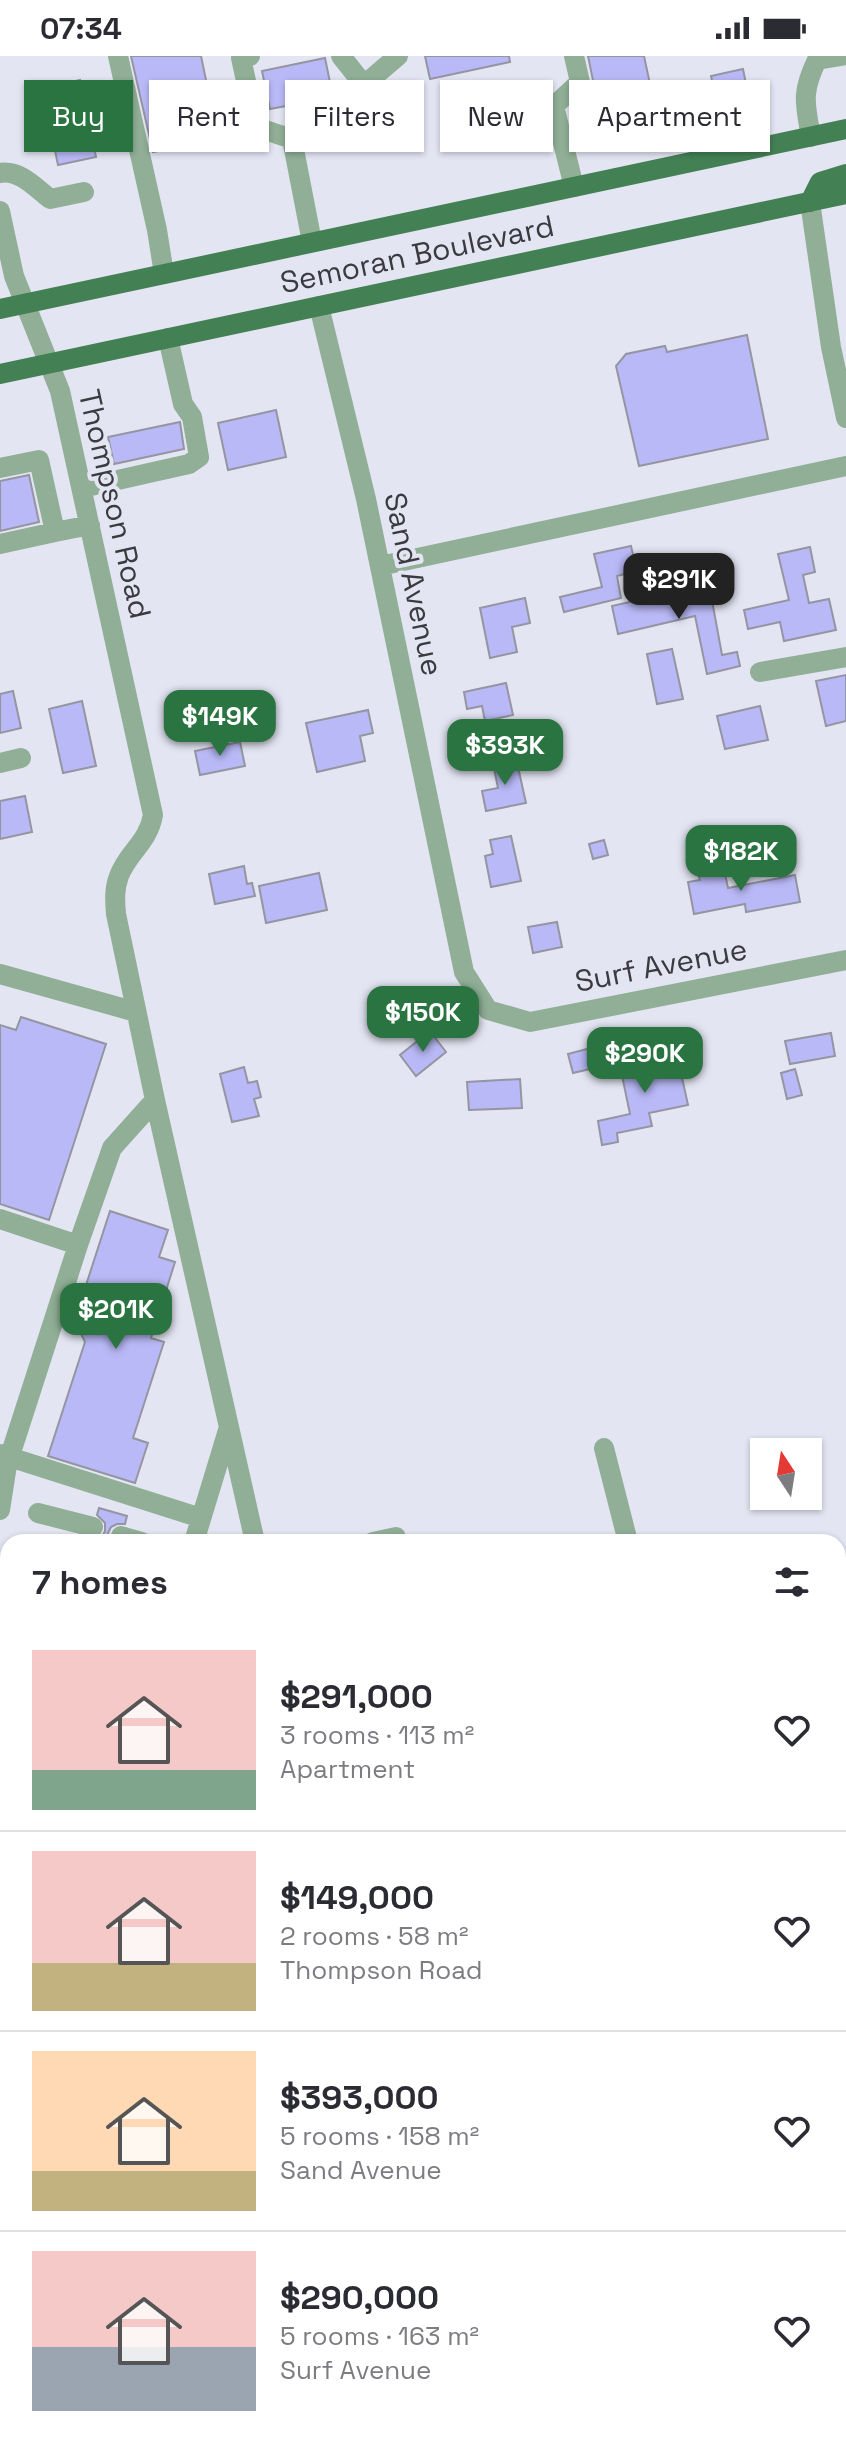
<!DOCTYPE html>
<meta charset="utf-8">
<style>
:root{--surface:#fff;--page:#f2f2f3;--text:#2b2b33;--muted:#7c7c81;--line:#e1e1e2;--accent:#2a7442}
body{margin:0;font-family:"Space Grotesk",sans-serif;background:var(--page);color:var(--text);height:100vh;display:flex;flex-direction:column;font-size:30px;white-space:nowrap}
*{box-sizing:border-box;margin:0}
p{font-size:26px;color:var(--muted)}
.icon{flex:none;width:44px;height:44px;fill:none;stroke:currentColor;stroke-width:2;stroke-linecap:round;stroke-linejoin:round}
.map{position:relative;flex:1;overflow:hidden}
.panel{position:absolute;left:0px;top:1478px;width:846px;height:912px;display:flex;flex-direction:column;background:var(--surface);border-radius:24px 24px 0 0;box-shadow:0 2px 6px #0004}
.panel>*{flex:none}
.hud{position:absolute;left:24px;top:24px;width:798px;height:72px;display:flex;gap:16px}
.needle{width:52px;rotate:348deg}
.tools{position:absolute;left:750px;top:1382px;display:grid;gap:16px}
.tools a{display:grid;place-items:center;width:72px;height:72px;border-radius:0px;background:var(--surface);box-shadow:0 2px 6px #0004;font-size:40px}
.price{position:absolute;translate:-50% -68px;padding:0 18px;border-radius:16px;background:var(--accent);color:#fff;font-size:26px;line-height:52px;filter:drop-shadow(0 2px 4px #0008)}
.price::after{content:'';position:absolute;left:50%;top:48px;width:24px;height:18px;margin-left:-12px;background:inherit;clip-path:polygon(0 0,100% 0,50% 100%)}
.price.current{background:#222;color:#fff}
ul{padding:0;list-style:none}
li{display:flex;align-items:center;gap:24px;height:200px;padding:0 32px}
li+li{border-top:2px solid var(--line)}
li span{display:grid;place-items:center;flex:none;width:224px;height:160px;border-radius:0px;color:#555}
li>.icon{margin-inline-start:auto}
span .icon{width:96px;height:96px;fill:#fffc;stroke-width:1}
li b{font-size:34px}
h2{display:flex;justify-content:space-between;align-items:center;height:96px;padding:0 32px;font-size:34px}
.pill{padding:0 28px;border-radius:0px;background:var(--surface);box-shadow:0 2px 6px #0004;font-size:28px;line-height:72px}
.pill.current{background:var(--accent);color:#fff}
.status{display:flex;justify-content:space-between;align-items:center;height:56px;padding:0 40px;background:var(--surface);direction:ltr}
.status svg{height:22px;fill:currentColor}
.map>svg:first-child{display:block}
.building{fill:#b9b9f7;stroke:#9595a2;stroke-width:2}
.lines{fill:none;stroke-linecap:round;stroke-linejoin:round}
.minor{stroke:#90af96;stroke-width:20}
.major{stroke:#438054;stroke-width:20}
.labels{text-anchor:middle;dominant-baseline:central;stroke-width:8;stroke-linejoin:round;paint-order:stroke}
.street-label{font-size:30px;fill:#3a3a3f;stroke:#e4e5f3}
</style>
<div class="status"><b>07:34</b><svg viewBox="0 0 49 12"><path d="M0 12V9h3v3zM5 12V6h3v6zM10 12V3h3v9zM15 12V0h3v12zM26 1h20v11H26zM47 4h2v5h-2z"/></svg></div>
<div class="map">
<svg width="846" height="2390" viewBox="0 0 846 2390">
<rect width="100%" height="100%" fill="#e4e5f3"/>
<path class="building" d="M 131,0 L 201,0 L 218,82 L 153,96 Z
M 425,0 L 509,0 L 510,6 L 430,23 Z
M 588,0 L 644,0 L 650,28 L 596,39 Z
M 325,2 L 333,41 L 270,53 L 262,15 Z
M 743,13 L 750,47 L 718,54 L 711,20 Z
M 80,24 L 96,101 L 58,109 L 42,33 Z
M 747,279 L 768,383 L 639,410 L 616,310 L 626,298 L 665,290 L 667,296 Z
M 276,354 L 286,401 L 228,414 L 218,367 Z
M 180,366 L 184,393 L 114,408 L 108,381 Z
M 29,419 L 39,466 L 0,475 L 0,425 Z
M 631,490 L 637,515 L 617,520 L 621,542 L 564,556 L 560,541 L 602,531 L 594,498 Z
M 810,491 L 815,516 L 803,519 L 809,547 L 829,543 L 836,574 L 784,585 L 780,566 L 748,573 L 744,554 L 789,544 L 778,498 Z
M 709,528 L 722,599 L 737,596 L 740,610 L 707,618 L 695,560 L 618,578 L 612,550 Z
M 525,542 L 530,567 L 512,571 L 517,596 L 490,602 L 480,552 Z
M 672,593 L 683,643 L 657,648 L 647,598 Z
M 846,619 L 846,665 L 826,670 L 816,625 Z
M 506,627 L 513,659 L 485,665 L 482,650 L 467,653 L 464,636 Z
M 13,635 L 21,672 L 0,677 L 0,638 Z
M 82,645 L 96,710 L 63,717 L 49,653 Z
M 760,650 L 768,684 L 725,693 L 717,660 Z
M 368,654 L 373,677 L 360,680 L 365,705 L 317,716 L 306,667 Z
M 240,686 L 245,710 L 200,719 L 195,695 Z
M 516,702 L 526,747 L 486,755 L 482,735 L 498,732 L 493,707 Z
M 25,740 L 32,776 L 0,783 L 0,745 Z
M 511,780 L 521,825 L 491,831 L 485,800 L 493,798 L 490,784 Z
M 604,784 L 608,799 L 593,803 L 589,788 Z
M 244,810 L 247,828 L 252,827 L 255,840 L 215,848 L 209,818 Z
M 724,813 L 728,832 L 795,819 L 800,846 L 746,856 L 745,848 L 694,858 L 688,826 L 700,824 L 698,818 Z
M 319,817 L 327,854 L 266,867 L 259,830 Z
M 557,866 L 562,891 L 533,897 L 528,871 Z
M 21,961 L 106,988 L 49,1164 L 0,1148 L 0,969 L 16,974 Z
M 430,975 L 446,996 L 416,1020 L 400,999 Z
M 831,977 L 835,1000 L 790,1008 L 785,985 Z
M 602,989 L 607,1009 L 573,1017 L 568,998 Z
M 646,999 L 649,1010 L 678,1003 L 688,1049 L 649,1057 L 652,1070 L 617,1077 L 618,1086 L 602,1089 L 598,1065 L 630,1058 L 619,1005 Z
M 244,1011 L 248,1027 L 257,1025 L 261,1041 L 254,1043 L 259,1060 L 232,1066 L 220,1018 Z
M 795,1013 L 802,1039 L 787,1043 L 781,1017 Z
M 520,1023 L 522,1052 L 469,1054 L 467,1026 Z
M 110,1155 L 168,1174 L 159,1201 L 175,1206 L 151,1282 L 164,1286 L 133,1382 L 148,1387 L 135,1427 L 48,1400 L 85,1286 L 77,1269 L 77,1257 Z
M 99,1452 L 127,1460 L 125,1468 L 117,1468 L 111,1471 L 108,1477 L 110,1486 L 89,1486 L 102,1481 L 105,1475 L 105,1467 L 97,1459 Z"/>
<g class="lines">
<path class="minor" d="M 118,0 L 157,174 L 164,218
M 250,0 L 241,2 L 256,71 L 292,83
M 341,0 L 364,29
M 574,0 L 580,26 L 554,50 L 574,131
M 811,81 C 805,47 801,37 817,4 L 841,0
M 0,117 C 19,113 36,132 50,143 L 84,136
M 810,146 L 831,291 L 846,362
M 0,155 L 14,220 L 60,335 L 153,759 C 148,787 128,796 119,820 C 114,833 115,845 116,858 L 155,1044 L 255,1486
M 312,186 L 292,83 L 345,68 L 364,29 L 398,0
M 319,250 L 366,443 L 464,916 L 488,954 L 530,966 L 846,904
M 0,412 L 39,404 L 55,476 L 90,469
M 82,432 L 189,408 L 199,401 L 192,361 L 183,348 L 168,282
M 0,488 L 55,476
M 380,510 L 846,410
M 760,616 L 846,601
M 0,707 L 21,702
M 0,918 L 136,956
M 0,1163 L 78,1189 L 7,1409 L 0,1454
M 78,1189 L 112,1092 L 155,1044
M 604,1392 L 628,1486
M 0,1398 L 201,1462
M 38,1457 L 93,1471
M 121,1480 L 142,1486
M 194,1486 L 229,1371
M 373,1486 L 396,1481 L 397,1486
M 0,1687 L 8,1690
M 838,1820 L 846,1823
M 838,2156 L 840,2157
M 418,2382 L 420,2390
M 71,2390 L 109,2382
M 258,2390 L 258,2382"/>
<path class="major" d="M 810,146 L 820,126 L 846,118
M 0,253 L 846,73
M 0,318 L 846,138
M 0,1594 L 8,1596
M 0,1647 L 8,1649
M 838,1902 L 846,1906
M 838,1960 L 846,1964"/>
</g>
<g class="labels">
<g class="street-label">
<text transform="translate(417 198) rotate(-12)">Semoran Boulevard</text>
<text transform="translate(115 448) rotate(77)">Thompson Road</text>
<text transform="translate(414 528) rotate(78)">Sand Avenue</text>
<text transform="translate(661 909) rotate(-11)">Surf Avenue</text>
</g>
</g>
</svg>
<div class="tools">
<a><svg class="needle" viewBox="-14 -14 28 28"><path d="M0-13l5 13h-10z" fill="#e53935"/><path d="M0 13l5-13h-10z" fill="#7c7c81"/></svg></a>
</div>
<b class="price current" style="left:679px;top:565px">$291K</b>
<b class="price" style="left:220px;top:702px">$149K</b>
<b class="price" style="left:505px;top:731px">$393K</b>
<b class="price" style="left:741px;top:837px">$182K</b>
<b class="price" style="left:423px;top:998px">$150K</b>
<b class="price" style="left:645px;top:1039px">$290K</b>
<b class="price" style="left:116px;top:1295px">$201K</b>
<div class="hud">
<a class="pill current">Buy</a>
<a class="pill">Rent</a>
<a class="pill">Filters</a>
<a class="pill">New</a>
<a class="pill">Apartment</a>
</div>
<section class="panel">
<h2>7 homes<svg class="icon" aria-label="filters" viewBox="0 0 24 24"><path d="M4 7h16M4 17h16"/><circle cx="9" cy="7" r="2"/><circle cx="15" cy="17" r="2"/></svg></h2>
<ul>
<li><span style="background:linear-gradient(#f6c9c9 75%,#7fa58c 0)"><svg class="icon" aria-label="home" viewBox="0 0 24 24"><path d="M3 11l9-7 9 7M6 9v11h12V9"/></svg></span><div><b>$291,000</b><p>3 rooms · 113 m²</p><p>Apartment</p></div><svg class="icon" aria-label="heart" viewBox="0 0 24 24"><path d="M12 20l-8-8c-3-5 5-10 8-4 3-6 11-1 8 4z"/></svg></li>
<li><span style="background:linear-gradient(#f6c9c9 70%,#c2b280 0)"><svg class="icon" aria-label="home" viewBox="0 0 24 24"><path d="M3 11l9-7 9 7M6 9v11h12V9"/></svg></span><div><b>$149,000</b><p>2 rooms · 58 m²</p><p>Thompson Road</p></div><svg class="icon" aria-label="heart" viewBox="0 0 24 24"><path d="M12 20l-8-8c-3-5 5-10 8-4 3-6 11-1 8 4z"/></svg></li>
<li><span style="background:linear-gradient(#ffd9b3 75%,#c2b280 0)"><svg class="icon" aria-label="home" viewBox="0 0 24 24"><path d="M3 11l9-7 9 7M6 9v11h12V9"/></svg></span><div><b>$393,000</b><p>5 rooms · 158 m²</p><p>Sand Avenue</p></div><svg class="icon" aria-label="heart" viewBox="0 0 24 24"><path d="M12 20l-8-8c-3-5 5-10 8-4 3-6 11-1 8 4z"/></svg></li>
<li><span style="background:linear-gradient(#f6c9c9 60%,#9aa5b1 0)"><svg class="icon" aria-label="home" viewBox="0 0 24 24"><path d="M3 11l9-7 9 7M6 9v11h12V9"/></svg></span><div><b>$290,000</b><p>5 rooms · 163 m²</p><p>Surf Avenue</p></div><svg class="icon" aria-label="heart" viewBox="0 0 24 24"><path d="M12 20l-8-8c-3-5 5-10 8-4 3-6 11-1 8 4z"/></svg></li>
</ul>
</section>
</div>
